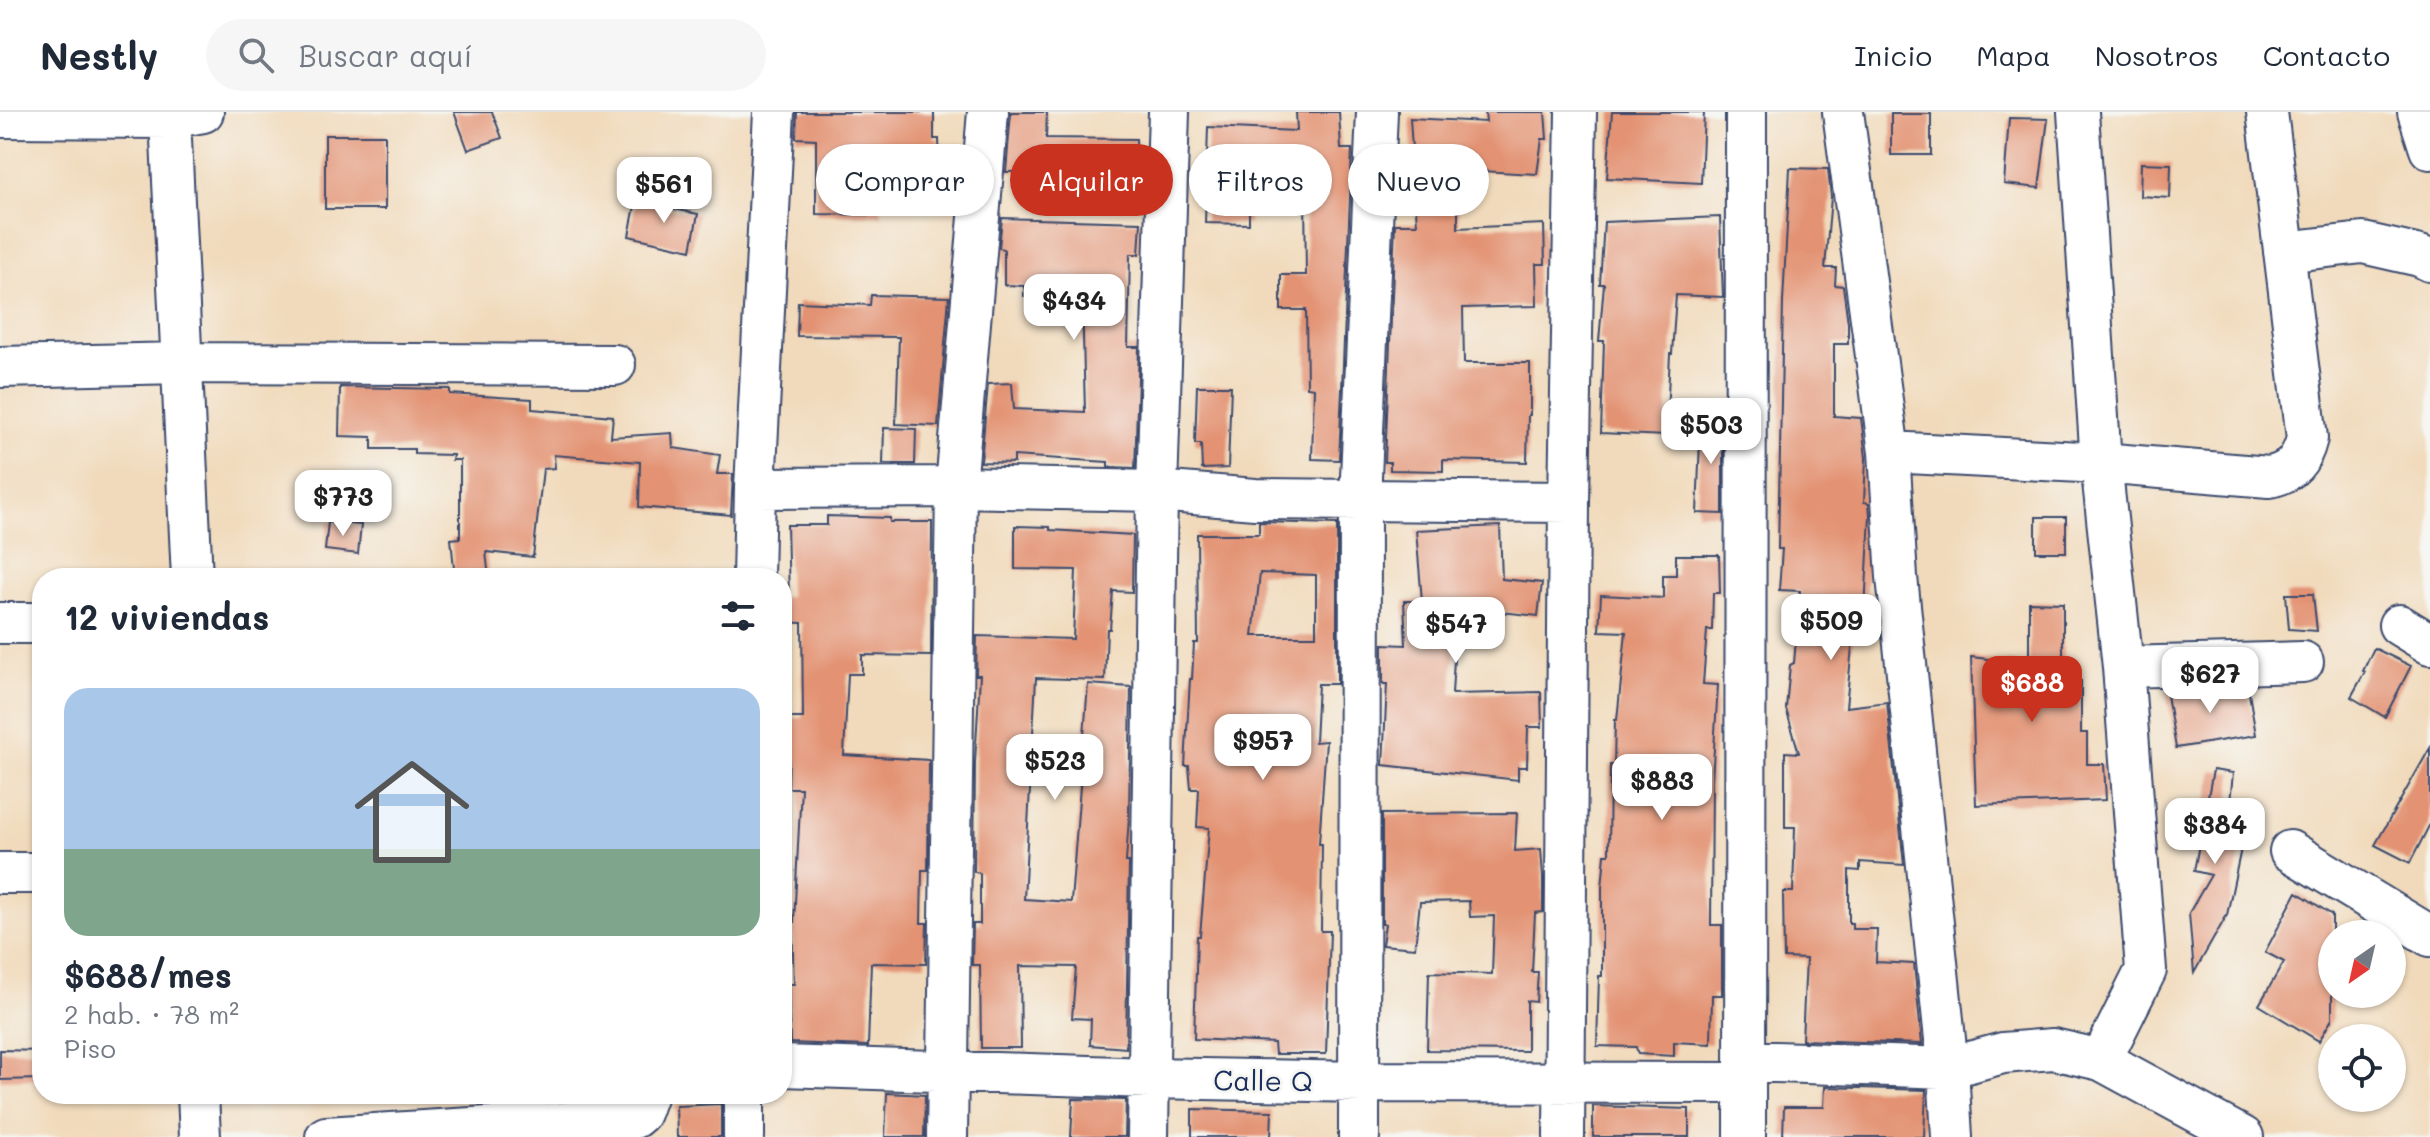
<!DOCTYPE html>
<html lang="es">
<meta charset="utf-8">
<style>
:root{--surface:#fff;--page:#f6f6f7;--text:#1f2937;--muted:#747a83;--line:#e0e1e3;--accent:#c8321e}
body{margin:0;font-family:Mali,sans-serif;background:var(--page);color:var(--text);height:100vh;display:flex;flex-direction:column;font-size:30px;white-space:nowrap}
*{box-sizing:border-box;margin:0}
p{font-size:26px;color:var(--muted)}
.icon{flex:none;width:44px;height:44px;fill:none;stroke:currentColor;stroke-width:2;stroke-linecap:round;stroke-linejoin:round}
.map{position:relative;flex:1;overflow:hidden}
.details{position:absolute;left:32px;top:456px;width:760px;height:536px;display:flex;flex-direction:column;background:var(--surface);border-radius:32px;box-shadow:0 2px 6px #0004}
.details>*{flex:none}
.top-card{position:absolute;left:816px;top:32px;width:760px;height:72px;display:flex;gap:16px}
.needle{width:52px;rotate:214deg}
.buttons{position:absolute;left:2318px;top:808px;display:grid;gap:16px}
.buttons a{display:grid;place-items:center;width:88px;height:88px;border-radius:50%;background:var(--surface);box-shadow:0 2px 6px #0004;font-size:40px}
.price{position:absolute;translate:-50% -68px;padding:0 18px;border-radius:16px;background:#fff;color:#222;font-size:26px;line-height:52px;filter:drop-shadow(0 2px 4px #0008)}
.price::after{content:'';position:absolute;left:50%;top:48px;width:24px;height:18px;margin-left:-12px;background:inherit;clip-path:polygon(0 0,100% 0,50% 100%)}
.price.on{background:var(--accent);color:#fff}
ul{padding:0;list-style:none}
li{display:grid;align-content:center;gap:16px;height:424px;padding:0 32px}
li span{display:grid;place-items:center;height:248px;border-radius:24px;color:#555}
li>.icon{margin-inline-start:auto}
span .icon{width:144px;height:144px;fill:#fffc;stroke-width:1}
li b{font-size:34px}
h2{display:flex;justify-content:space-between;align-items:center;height:96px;padding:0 32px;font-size:34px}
.pill{padding:0 28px;border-radius:36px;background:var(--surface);box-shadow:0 2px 6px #0004;font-size:28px;line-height:72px}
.pill.on{background:var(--accent);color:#fff}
header{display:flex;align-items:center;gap:48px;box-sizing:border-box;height:112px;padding:0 40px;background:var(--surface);border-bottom:2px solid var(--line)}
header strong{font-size:38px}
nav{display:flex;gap:44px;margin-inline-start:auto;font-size:28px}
.search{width:560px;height:72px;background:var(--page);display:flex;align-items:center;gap:20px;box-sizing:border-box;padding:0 28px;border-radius:44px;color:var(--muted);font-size:30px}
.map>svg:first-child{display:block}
.building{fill:#e39373;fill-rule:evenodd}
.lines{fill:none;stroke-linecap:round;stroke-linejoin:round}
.street-casing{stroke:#3b496c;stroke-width:44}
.street{stroke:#fff;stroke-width:40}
.labels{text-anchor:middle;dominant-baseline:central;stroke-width:6;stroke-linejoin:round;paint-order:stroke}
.street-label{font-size:28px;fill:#1b2f5e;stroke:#f6f6f2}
</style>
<header>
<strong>Nestly</strong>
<div class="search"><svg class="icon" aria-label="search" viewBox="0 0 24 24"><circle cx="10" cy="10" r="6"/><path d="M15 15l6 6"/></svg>Buscar aquí</div>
<nav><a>Inicio</a><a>Mapa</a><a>Nosotros</a><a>Contacto</a></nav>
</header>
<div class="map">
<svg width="2430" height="1025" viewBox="0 0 2430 1025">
<rect width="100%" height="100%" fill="#f6f6f2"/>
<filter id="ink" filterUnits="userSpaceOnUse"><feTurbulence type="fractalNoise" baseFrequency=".0125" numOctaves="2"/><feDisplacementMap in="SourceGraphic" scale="16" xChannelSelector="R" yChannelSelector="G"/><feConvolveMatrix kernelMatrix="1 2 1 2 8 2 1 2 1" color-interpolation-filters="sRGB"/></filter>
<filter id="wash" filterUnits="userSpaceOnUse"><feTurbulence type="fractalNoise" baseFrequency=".006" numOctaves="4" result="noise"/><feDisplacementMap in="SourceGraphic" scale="32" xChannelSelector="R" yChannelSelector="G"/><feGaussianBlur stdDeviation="1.8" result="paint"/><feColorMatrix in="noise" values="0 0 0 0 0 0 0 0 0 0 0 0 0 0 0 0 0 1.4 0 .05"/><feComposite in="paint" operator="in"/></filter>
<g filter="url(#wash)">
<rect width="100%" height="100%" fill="#f1dabb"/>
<g id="blocks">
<path class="building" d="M 454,0 L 492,0 L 502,26 L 468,38 Z
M 797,0 L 934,0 L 934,27 L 939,27 L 940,55 L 880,57 L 881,103 L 816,102 L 816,27 L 796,26 Z
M 1011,0 L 1047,0 L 1046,26 L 1136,27 L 1137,59 L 1006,60 Z
M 1296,0 L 1339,0 L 1341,37 L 1352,37 L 1339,348 L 1312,347 L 1314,276 L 1307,275 L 1306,198 L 1281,198 L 1281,163 L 1306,163 L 1305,84 L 1249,84 L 1249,112 L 1205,111 L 1208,15 L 1297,19 Z
M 1485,0 L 1545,0 L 1547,27 L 1542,27 L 1537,62 L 1463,58 L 1463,64 L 1458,64 L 1458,116 L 1544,112 L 1545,152 L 1536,152 L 1537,194 L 1463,196 L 1464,251 L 1530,251 L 1530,303 L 1528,303 L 1527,350 L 1443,348 L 1443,359 L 1390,358 L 1390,350 L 1385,350 L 1395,112 L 1417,112 L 1410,6 L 1486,10 Z
M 1612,0 L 1704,0 L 1701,71 L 1607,66 Z
M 1891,2 L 1931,2 L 1931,43 L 1891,43 Z
M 2009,6 L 2048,7 L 2039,76 L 2004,72 Z
M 325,23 L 385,23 L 385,97 L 325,97 Z
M 2141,51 L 2171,52 L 2170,86 L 2140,84 Z
M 1790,56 L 1828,57 L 1831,85 L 1825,156 L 1836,156 L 1835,173 L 1843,174 L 1848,211 L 1848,232 L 1834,232 L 1834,304 L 1861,306 L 1866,346 L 1864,390 L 1869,391 L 1870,403 L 1864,516 L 1854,515 L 1846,595 L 1887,590 L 1904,753 L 1860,750 L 1860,759 L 1849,758 L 1849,811 L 1852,811 L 1852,817 L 1877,817 L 1876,850 L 1914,852 L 1922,932 L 1802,928 L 1806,847 L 1784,846 L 1783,780 L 1793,780 L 1795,715 L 1785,715 L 1785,640 L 1799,641 L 1786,597 L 1790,553 L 1794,551 L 1800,479 L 1779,478 L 1782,437 L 1778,437 L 1783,190 Z
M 636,89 L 698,102 L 691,138 L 629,124 Z
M 1720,105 L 1723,185 L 1676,183 L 1672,242 L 1670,242 L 1666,324 L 1601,321 L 1604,229 L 1599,229 L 1604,172 L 1600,172 L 1604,110 Z
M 1002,106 L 1141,110 L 1139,142 L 1130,142 L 1128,235 L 1139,235 L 1135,356 L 1108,355 L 1108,350 L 1014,344 L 1014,351 L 981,350 L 988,272 L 1012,271 L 1014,297 L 1085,300 L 1082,185 L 1024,184 L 1024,174 L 1004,173 L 1004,137 L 999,136 Z
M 871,183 L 949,185 L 938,314 L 896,312 L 899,225 L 797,224 L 798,190 L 870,193 Z
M 1197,274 L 1231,274 L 1228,356 L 1202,357 L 1201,332 L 1195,332 Z
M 340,275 L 450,277 L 450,282 L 532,287 L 532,297 L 613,304 L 611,325 L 672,321 L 673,336 L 720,343 L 717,362 L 733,362 L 731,403 L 639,395 L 640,350 L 554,343 L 555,356 L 543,357 L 533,445 L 486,440 L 489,466 L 455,466 L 451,427 L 460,426 L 460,348 L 452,348 L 453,343 L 414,342 L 414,337 L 372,337 L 372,325 L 339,324 Z
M 1701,304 L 1723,305 L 1723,402 L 1697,401 Z
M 884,316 L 916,317 L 915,352 L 883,352 Z
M 827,404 L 890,406 L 890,410 L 932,410 L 931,544 L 862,543 L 862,562 L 848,562 L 844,643 L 929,648 L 928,758 L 922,758 L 921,811 L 927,811 L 926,852 L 871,851 L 868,934 L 790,931 L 788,872 L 794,872 L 792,810 L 794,810 L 801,676 L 788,676 L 789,632 L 786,632 L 787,606 L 803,606 L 802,511 L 782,510 L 782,485 L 789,485 L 787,413 L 827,413 Z
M 2036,405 L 2066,405 L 2066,440 L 2036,440 Z
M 328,410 L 361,413 L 358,442 L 325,438 Z
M 1259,410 L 1337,412 L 1337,572 L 1318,572 L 1315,630 L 1326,629 L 1319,732 L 1322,732 L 1321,819 L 1330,819 L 1326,942 L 1275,942 L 1274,931 L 1194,927 L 1197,824 L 1200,824 L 1209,716 L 1197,715 L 1199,677 L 1191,677 L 1189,654 L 1185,654 L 1190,567 L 1192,567 L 1194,531 L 1198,531 L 1197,422 L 1259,422 ZM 1260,461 L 1316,463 L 1316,524 L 1253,524 Z
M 1015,414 L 1050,415 L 1050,418 L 1133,423 L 1132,480 L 1113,479 L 1110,517 L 1107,517 L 1105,568 L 1036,566 L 1024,787 L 1071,790 L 1088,572 L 1131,575 L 1129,704 L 1126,750 L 1129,750 L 1126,936 L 1090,933 L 1091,907 L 1072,906 L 1076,855 L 1020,854 L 1021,936 L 981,936 L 980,853 L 972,853 L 973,812 L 980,812 L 980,761 L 974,760 L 975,650 L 980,563 L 976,563 L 977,524 L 1073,527 L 1076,458 L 1015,457 Z
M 1500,414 L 1502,467 L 1542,471 L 1538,504 L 1457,495 L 1452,582 L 1541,580 L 1542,615 L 1528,615 L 1527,655 L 1518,655 L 1518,668 L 1383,653 L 1387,572 L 1383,572 L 1383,532 L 1406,533 L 1404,489 L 1422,489 L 1416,418 Z
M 1676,443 L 1719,443 L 1720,481 L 1713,481 L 1712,518 L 1707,518 L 1703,572 L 1718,573 L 1712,669 L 1711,813 L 1722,813 L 1722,883 L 1712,883 L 1711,932 L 1674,930 L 1674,944 L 1638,942 L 1636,935 L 1597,934 L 1599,864 L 1602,864 L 1602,776 L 1605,742 L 1609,742 L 1610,653 L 1614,653 L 1615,608 L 1617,608 L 1626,520 L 1599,519 L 1601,483 L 1663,486 L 1663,463 L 1676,463 Z
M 2286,482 L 2313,482 L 2317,519 L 2289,517 Z
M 2029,490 L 2063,491 L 2063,568 L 2081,569 L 2081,621 L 2087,621 L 2087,652 L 2104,652 L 2106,688 L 1976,693 L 1971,545 L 2029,552 Z
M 2374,536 L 2411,554 L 2385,605 L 2351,585 L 2365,560 L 2363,559 Z
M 2248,575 L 2256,623 L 2176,636 L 2166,577 Z
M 2430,636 L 2430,712 L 2410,751 L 2375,733 Z
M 2213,658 L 2233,661 L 2226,729 L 2230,730 L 2240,711 L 2246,713 L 2227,803 L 2194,861 L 2189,801 L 2211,763 L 2194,759 Z
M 1517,701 L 1515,739 L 1541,737 L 1543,764 L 1543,800 L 1535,801 L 1532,860 L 1538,860 L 1536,890 L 1527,889 L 1527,939 L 1427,938 L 1429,860 L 1492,862 L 1494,804 L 1470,805 L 1469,789 L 1420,790 L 1415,836 L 1382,833 L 1385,812 L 1382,812 L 1382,702 Z
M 2297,780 L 2332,803 L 2332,907 L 2319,929 L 2259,893 L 2284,850 L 2265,840 Z
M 0,938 L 42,939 L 42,967 L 0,968 Z
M 1825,975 L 1926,978 L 1924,1025 L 1783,1025 L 1784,995 L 1824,995 Z
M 887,981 L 925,983 L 924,1025 L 885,1025 Z
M 1073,987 L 1126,988 L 1125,1025 L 1071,1025 Z
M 721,992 L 721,1025 L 677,1025 L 676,994 Z
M 1593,994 L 1689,997 L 1689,1025 L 1593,1025 Z
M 1192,997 L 1272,999 L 1271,1025 L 1192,1025 Z"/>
</g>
</g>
<g filter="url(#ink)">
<use href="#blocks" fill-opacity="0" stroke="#3b496c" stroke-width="2"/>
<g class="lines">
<g class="street-casing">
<path id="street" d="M 1843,0 L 1889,340 L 1897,465 L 1948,956 L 1952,1025
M 2078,0 L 2101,351 L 2123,555 L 2146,858 L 2101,948
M 2418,0 L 2430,37
M 0,5 L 170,6 L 203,0
M 170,6 L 192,466
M 2284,140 L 2363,131 L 2420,144 L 2430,149
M 0,255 L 183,251 L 615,253
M 1889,340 L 2101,351 L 2269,365 C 2292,361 2302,347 2307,326 L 2267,0
M 755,376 L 956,375 L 1157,379 L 1255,387 L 1569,390
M 753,466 L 755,376 L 774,0
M 0,511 L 42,511
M 2399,513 L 2430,532
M 2123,555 L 2303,550
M 2290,739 L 2430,824
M 0,761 L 42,761
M 1745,949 L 1948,956 L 2003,941 L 2053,937 L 2101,948 L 2243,1025
M 782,954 L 1149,966 L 1361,970 L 1745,971
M 198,982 L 200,1025
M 744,982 L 744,1025
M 326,1025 L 634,1006 L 640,1001 L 647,982
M 947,1025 L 956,375 L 988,0
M 1148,1025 L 1157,379 L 1169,0
M 1359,1025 L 1360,388 L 1377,0
M 1564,1025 L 1569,390 L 1576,0
M 1745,1025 L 1746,0"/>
</g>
<use href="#street" class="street"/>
</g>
</g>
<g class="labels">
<g class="street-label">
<text transform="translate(1263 968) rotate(1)">Calle Q</text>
</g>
</g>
</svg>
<div class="buttons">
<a><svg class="needle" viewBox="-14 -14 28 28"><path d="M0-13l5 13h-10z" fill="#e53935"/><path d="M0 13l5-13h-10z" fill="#747a83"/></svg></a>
<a><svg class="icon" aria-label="locate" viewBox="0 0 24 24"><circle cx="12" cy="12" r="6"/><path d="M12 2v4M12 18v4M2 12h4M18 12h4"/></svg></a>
</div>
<b class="price" style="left:664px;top:113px">$561</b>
<b class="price" style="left:1074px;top:230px">$434</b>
<b class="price" style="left:1711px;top:354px">$503</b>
<b class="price" style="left:343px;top:426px">$773</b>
<b class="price" style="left:1831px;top:550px">$509</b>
<b class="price" style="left:1456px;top:553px">$547</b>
<b class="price" style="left:2210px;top:603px">$627</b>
<b class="price on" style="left:2032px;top:612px">$688</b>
<b class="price" style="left:1263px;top:670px">$957</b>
<b class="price" style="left:1055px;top:690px">$523</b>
<b class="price" style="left:1662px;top:710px">$883</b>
<b class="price" style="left:2215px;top:754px">$384</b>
<div class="top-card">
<a class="pill">Comprar</a>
<a class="pill on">Alquilar</a>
<a class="pill">Filtros</a>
<a class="pill">Nuevo</a>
</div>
<section class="details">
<h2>12 viviendas<svg class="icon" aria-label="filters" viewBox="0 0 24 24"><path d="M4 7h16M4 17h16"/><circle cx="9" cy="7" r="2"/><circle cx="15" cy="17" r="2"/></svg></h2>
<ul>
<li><span style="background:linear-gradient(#a9c7e8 65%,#7fa58c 0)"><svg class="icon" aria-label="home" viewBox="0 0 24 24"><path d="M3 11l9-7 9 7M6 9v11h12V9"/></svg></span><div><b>$688/mes</b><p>2 hab. · 78 m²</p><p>Piso</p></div></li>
</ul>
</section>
</div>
